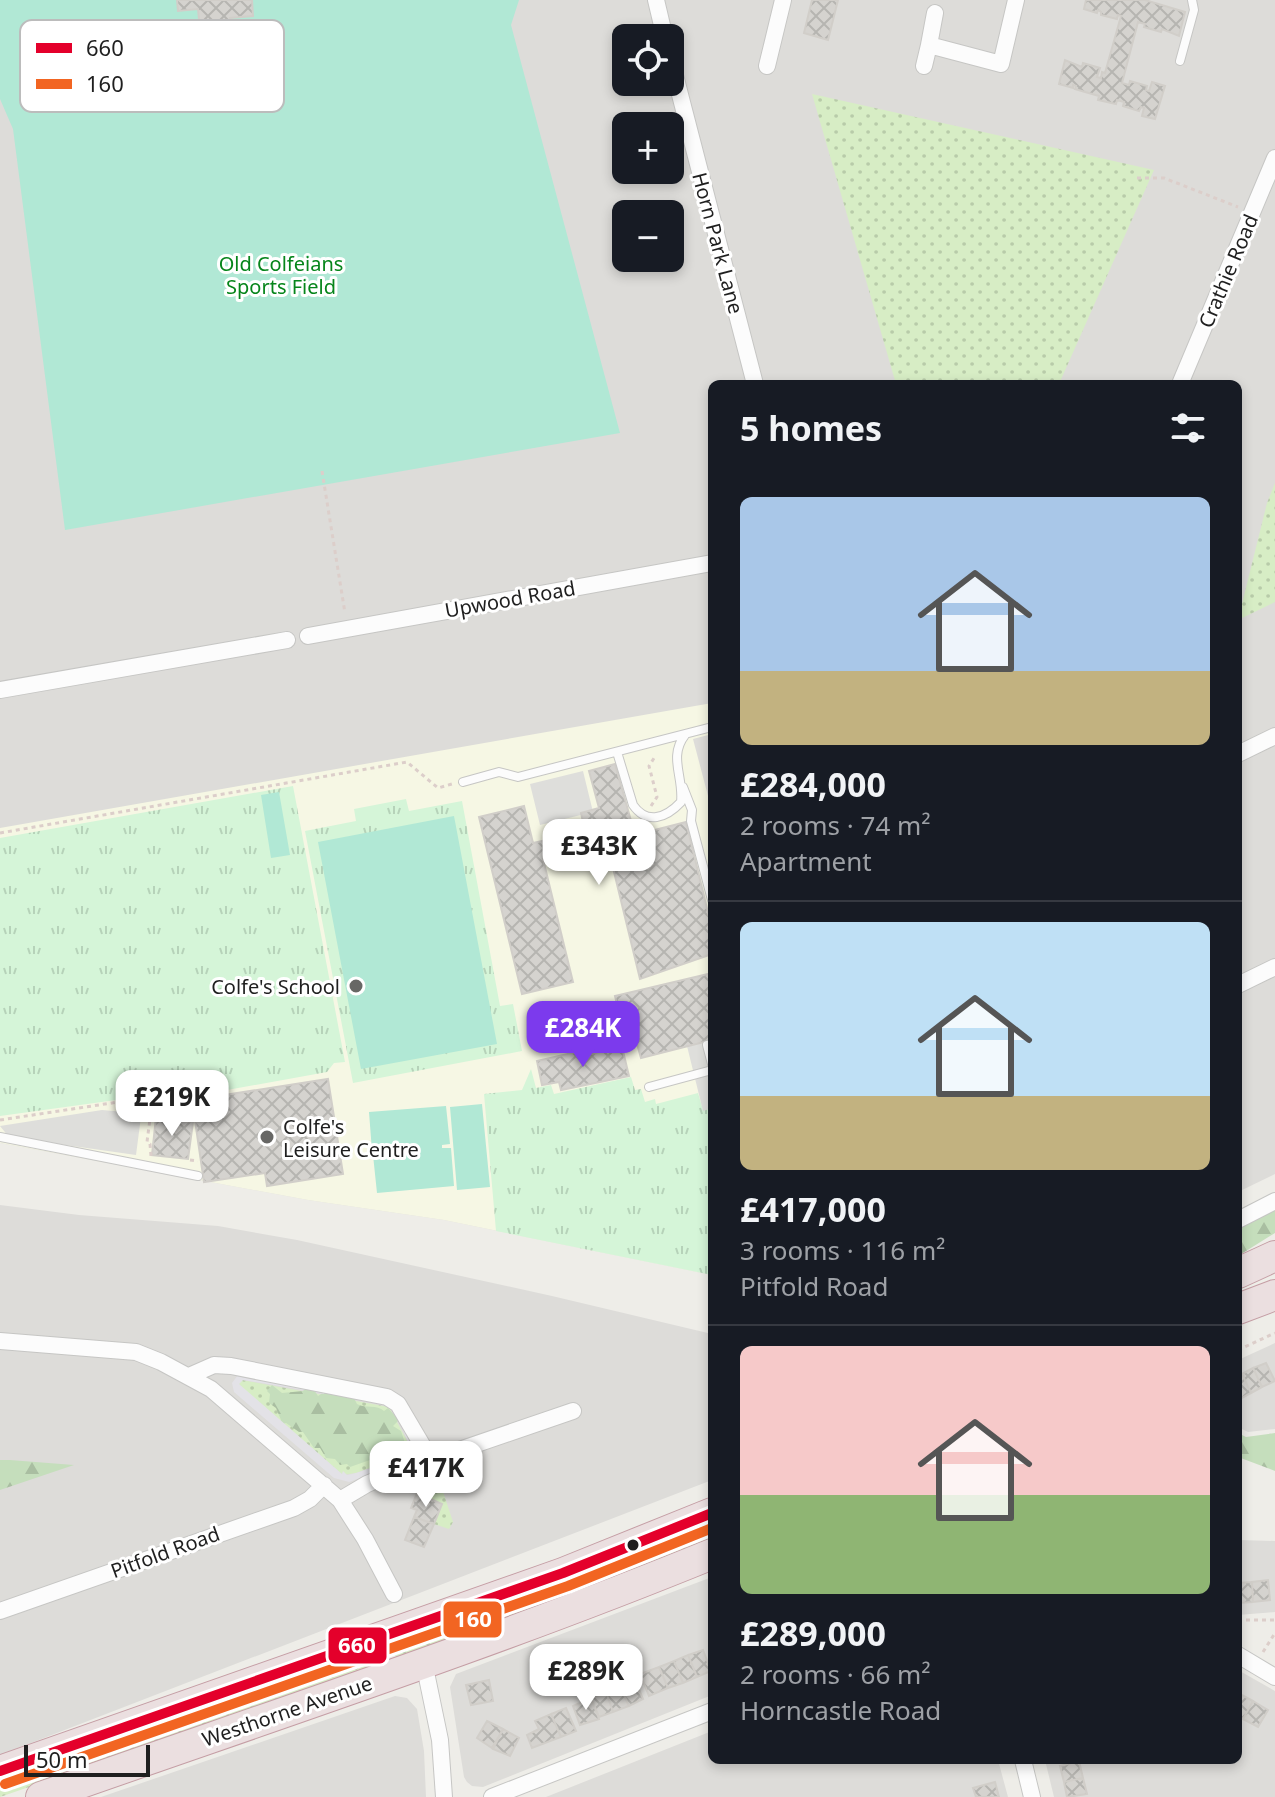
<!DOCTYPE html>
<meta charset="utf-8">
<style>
:root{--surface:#171b24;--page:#242831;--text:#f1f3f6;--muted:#9ea1a6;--line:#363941;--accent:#7c3aed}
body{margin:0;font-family:"Noto Sans",sans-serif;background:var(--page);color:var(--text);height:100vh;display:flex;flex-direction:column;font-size:30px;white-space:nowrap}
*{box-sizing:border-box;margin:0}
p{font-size:26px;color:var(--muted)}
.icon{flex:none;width:44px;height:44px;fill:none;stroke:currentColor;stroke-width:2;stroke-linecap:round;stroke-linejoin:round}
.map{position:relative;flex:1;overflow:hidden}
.sheet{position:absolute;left:708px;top:380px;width:534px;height:1384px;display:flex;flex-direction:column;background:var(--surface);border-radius:12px;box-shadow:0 4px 12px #0003}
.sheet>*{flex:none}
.buttons{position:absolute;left:612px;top:24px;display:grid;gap:16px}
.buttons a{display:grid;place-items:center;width:72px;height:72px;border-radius:12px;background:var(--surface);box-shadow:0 4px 12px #0003;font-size:40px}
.scale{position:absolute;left:24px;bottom:20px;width:126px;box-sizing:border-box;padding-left:8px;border:4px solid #1f1f1f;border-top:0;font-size:22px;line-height:28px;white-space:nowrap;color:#1f1f1f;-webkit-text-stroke:6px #fff;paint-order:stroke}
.price{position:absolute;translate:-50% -68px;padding:0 18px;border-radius:16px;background:#fff;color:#222;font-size:26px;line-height:52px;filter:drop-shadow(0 2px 4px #0008)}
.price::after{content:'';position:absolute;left:50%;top:48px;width:24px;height:18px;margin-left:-12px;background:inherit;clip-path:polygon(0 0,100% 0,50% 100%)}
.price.active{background:var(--accent);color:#fff}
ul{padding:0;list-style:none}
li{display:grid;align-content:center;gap:16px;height:424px;padding:0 32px}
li+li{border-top:2px solid var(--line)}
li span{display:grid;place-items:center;height:248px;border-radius:12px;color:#555}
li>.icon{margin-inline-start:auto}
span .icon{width:144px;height:144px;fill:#fffc;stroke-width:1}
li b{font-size:34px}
h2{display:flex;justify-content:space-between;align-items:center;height:96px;padding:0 32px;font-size:34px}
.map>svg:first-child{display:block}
.residential{fill:#dddcd9;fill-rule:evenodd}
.education{fill:#f6f7e4}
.grass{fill:url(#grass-dots)}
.forest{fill:url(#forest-firs)}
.park{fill:url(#park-tufts)}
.pitch{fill:#b1e8d5}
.parking{fill:#dededb}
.plaza{fill:#e3e2e7}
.building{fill:url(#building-cross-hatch);stroke:#d1cec9;stroke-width:2}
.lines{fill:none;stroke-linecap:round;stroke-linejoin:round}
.lane-casing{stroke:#c6c6c4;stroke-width:10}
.street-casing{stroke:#c6c6c4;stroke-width:18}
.highway-casing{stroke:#c59ea5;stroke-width:32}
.path{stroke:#dcceca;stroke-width:3;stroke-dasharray:4 4;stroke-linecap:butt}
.lane{stroke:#fcfcfc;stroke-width:8}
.street{stroke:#fcfcfc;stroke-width:16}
.highway{stroke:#ebdfe0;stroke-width:30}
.bus-1-casing{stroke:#fff;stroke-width:16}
.bus-2-casing{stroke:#fff;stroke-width:16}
.bus-1{stroke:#e4002b;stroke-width:10}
.bus-2{stroke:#f26522;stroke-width:10}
.poi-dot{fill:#676765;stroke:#fff;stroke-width:3}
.bus-dot{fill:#1f1f1f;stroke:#fff;stroke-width:3}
.labels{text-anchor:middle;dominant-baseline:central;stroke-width:6;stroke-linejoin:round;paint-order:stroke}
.street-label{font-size:20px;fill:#1f1f1f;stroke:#fff}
.park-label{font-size:20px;fill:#06851b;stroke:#fff}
.poi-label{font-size:20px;fill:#1f1f1f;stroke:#fff;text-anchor:end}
.key{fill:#fff;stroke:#bcbcbc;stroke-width:2}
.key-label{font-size:22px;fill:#1f1f1f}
.line-badge{stroke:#fff;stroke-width:3}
.badge-label{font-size:22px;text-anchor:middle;font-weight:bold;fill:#fff}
</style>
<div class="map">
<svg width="1275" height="1797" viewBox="0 0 1275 1797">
<defs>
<pattern id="grass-dots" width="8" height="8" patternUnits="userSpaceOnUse" patternTransform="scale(2)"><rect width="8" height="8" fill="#d7edc5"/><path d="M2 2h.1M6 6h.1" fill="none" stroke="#b8cba9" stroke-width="1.8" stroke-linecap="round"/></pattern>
<pattern id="forest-firs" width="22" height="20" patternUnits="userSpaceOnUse" patternTransform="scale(2)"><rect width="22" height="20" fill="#c5debc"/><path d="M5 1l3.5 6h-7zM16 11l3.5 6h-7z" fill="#a9bea1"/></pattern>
<pattern id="park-tufts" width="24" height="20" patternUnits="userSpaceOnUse" patternTransform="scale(2)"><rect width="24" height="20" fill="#d5f5d8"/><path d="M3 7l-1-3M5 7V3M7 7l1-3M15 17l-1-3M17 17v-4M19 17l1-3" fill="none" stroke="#b6d2b9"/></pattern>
<pattern id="building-cross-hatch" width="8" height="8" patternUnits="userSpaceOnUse" patternTransform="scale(2)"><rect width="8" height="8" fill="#d5d3cf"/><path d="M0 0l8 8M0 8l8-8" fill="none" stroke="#b6b5b1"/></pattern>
</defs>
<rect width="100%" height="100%" fill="#eeede8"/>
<path class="residential" d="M 0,0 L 1275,0 L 1275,1174 L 1238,1192 L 1238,384 L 712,384 L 712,1275 L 444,1220 L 308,1200 L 0,1143 ZM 626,38 L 670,38 L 670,82 L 626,82 ZM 626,126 L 670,126 L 670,170 L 626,170 ZM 626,214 L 670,214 L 670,258 L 626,258 Z
M 0,1205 L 79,1215 L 218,1226 L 297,1240 L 552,1296 L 712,1334 L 712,1480 L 0,1755 Z
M 1275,1343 L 1275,1429 L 1248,1432 L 1238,1427 L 1238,1360 Z
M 1238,1540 L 1275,1541 L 1275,1612 L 1238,1615 Z
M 712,1577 L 712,1695 L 483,1787 L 472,1786 L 467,1782 L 464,1777 L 450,1687 L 456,1674 Z
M 1238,1670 L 1275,1691 L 1275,1797 L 1054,1797 L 1045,1760 L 1238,1760 Z
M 395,1696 L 407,1698 L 417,1709 L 424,1751 L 426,1797 L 101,1797 Z
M 712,1731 L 712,1760 L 998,1760 L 1008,1797 L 546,1797 Z"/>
<path class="education" d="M 712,703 L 712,734 L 693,739 L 712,811 L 712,1275 L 444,1220 L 308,1200 L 0,1143 L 0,828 Z"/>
<path class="grass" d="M 812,94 L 1154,170 L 1059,384 L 896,384 Z
M 1275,483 L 1275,602 L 1238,620 L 1267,503 Z
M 242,1380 L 389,1407 L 411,1448 L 410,1453 L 356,1473 L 343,1475 L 241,1387 L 239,1384 Z
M 436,1470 L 453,1522 L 449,1529 L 434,1524 L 442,1504 L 417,1493 L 418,1490 L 402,1483 Z
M 712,1527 L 712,1543 L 397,1659 L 391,1647 Z
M 381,1650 L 389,1663 L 0,1797 L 0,1782 Z"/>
<path class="forest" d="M 1275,1209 L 1275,1233 L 1238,1256 L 1238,1217 Z
M 272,1385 L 282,1393 L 303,1391 L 307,1387 L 313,1388 L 318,1396 L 324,1392 L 354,1398 L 357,1404 C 366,1409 377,1404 384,1411 L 388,1408 L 399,1420 L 393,1426 L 401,1431 L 408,1452 L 377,1462 L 370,1460 L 350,1467 L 347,1464 L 340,1465 L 335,1459 L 326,1458 L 320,1448 L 314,1448 L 303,1432 L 299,1432 L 286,1423 L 279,1425 L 281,1420 L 276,1408 L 269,1403 L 270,1394 L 267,1391 Z
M 1238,1433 L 1246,1437 L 1275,1433 L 1275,1471 L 1238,1457 Z
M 0,1460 L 10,1460 L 74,1465 L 0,1490 Z"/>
<path class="park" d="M 293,786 L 345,1062 L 334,1063 L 327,1072 L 150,1104 L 138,1097 L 0,1116 L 0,838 Z
M 406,799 L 409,811 L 462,801 L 500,1006 L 513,1004 L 522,1051 L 353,1083 L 305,831 L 356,821 L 354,809 Z
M 531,1069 L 536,1088 L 551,1085 L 554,1094 L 631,1077 L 635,1090 L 641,1089 L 645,1102 L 655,1099 L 656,1104 L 698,1093 L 703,1110 L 712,1108 L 712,1275 L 496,1231 L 484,1094 L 522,1090 Z"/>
<path class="pitch" d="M 0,0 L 519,0 L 511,25 L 620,433 L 65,530 L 13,129 L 0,99 Z
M 279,792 L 290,855 L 271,858 L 261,795 Z
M 454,816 L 497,1044 L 361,1069 L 318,842 Z
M 482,1104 L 490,1187 L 457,1190 L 450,1107 Z
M 446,1106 L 450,1144 L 442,1145 L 442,1148 L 451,1148 L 454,1186 L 377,1193 L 373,1155 L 379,1154 L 378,1151 L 372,1151 L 369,1112 Z"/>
<path class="parking" d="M 583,771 L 593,812 L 540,825 L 530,784 Z
M 712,1039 L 712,1108 L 703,1111 L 687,1046 Z
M 142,1109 L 136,1155 L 9,1137 L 0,1126 L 102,1110 L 125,1112 Z"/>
<path class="plaza" d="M 238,1375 L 326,1390 L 324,1394 L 315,1392 L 313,1388 L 304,1390 L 243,1380 L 239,1384 L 342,1474 L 343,1471 L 347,1475 L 356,1473 L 402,1458 L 411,1450 L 399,1420 L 390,1407 L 354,1398 L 387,1402 L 404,1428 L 414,1452 L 408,1460 L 349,1482 L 334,1478 L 234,1392 L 232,1383 Z"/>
<path class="building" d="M 177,0 L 252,0 L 253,16 L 230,18 L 231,28 L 200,30 L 198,9 L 178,11 Z
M 812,0 L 838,0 L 828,40 L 804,33 Z
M 1086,0 L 1145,0 L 1185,12 L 1179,36 L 1162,29 L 1161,32 L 1144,27 L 1145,24 L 1138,22 L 1122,83 L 1129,85 L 1130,81 L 1147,86 L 1146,90 L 1149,91 L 1152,82 L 1165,86 L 1155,119 L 1142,116 L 1144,108 L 1141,107 L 1139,111 L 1123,106 L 1124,102 L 1117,100 L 1116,104 L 1098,100 L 1099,96 L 1075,89 L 1076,86 L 1073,85 L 1073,88 L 1059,84 L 1065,60 L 1082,67 L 1083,63 L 1100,68 L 1097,77 L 1101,78 L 1102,72 L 1105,73 L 1121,16 L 1118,15 L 1117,19 L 1101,15 L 1101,12 L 1098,10 L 1097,13 L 1084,9 Z
M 615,764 L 635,835 L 686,822 L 712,929 L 712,954 L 640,979 L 607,843 L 543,859 L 573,982 L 522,994 L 479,817 L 524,806 L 533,843 L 556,838 L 554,829 L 583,822 L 581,813 L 599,808 L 589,771 Z
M 712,973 L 712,1040 L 641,1058 L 637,1044 L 627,1046 L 615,996 Z
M 622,1047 L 629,1076 L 561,1090 L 559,1082 L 542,1085 L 537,1061 L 581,1051 L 582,1056 Z
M 328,1079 L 343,1174 L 267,1186 L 265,1173 L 204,1182 L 192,1100 Z
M 156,1117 L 193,1122 L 188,1159 L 152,1155 Z
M 1266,1363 L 1275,1381 L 1262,1387 L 1253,1368 Z
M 1253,1368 L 1262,1387 L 1251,1393 L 1242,1374 Z
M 1242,1374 L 1251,1393 L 1240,1399 L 1238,1376 Z
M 417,1493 L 442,1504 L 434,1524 L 414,1517 L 417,1510 L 411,1508 Z
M 414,1517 L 434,1524 L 424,1547 L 405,1540 Z
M 1268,1580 L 1270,1600 L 1253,1602 L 1252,1582 Z
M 1252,1582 L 1253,1602 L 1238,1603 L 1238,1583 Z
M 703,1650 L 711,1671 L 697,1677 L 688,1655 Z
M 688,1655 L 697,1677 L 683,1683 L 674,1661 Z
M 674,1661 L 683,1683 L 668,1688 L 659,1667 Z
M 659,1667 L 668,1688 L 649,1696 L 640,1674 Z
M 489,1680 L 493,1701 L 471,1705 L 466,1685 Z
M 635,1680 L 643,1699 L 629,1706 L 620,1686 Z
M 620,1686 L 629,1706 L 613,1712 L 606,1692 Z
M 606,1692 L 613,1712 L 599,1717 L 591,1698 Z
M 1238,1693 L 1253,1701 L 1243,1719 L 1238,1716 Z
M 591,1698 L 599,1719 L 580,1725 L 573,1706 Z
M 1253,1701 L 1268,1710 L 1258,1727 L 1243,1719 Z
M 566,1708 L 576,1731 L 561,1737 L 551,1714 Z
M 551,1714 L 561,1737 L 532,1748 L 527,1735 L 539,1729 L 535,1721 Z
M 487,1721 L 503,1729 L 492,1748 L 477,1738 Z
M 503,1729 L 519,1738 L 510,1756 L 493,1749 Z
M 1079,1761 L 1083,1778 L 1064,1782 L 1060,1766 Z
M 1083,1778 L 1087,1794 L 1067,1797 L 1064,1782 Z
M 995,1782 L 999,1797 L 976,1797 L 973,1788 Z"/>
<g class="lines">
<g class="lane-casing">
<path id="lane" d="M 1180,61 L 1194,10 L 1192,0
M 617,752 L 633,805 C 647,825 666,818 681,802 C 684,777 668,757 685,735
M 463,782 L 499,772 L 518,777 L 712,727
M 683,787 L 692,810 L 691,821 L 712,900
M 712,1044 L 707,1045 L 712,1064
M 649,1087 L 712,1070
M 0,1137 L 198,1176"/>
</g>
<g class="street-casing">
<path id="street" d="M 656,0 L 665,38
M 935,13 L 929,45 L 1001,64 L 1016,0
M 670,56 L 755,384
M 767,66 L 783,0
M 924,66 L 929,45
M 1180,384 L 1275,158
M 308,636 L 712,563
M 0,690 L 287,640
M 1238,754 L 1275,736
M 1238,985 L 1275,967
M 1238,1220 L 1275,1201
M 0,1341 L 136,1352 L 161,1362 L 211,1389 L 340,1500 L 365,1539 L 394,1594
M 189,1376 L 214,1365 L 231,1366 L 387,1397 L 398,1404 L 431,1460
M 340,1500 L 367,1484 L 398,1471 L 573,1411
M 0,1611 L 294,1508 L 310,1499 L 324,1485
M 1238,1655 L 1275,1677
M 424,1663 L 440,1740 L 444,1797
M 1023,1760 L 1032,1797
M 492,1797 L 712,1711"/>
</g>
<g class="highway-casing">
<path id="highway" d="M 1238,1273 L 1275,1256
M 1238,1309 L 1275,1295
M 0,1771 L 563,1573 L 712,1513
M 41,1797 C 265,1718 492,1644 712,1554"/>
</g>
<path class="path" d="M 1137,178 L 1164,178 L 1238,207
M 322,471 L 345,613
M 651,806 L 657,797 L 649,766 L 656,755
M 0,833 L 407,762 L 438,788 L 452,784
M 0,1120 L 138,1099 L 151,1111 L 147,1142 L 150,1144 L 151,1156
M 190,1160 L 198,1161
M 1238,1350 L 1275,1333
M 1238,1620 L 1275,1620
M 1263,1652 L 1275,1633"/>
<use href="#lane" class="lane"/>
<use href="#street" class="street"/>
<use href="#highway" class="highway"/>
<g class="bus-1-casing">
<path id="bus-1" d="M 0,1771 L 563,1573 L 712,1513"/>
</g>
<g class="bus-2-casing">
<path id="bus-2" d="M 5,1784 L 568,1586 L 712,1528"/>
</g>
<use href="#bus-1" class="bus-1"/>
<use href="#bus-2" class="bus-2"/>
</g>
<g class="poi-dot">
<circle cx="356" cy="986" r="8"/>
<circle cx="267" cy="1137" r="8"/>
</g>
<circle class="bus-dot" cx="633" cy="1545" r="7"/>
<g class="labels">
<g class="street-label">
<text transform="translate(718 243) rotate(75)">Horn Park Lane</text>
<text transform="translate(1228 271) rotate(-67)">Crathie Road</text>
<text transform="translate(510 599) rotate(-10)">Upwood Road</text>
<text transform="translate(165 1552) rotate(-20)">Pitfold Road</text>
<text transform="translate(287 1711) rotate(-19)">Westhorne Avenue</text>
</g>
<g class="park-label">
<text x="281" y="263">Old Colfeians<tspan x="281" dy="23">Sports Field</tspan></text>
</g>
<g class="poi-label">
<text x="340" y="986">Colfe's School</text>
<text x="283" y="1126" text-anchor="start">Colfe's<tspan x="283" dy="23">Leisure Centre</tspan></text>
</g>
</g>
<rect x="20" y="20" width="264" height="92" rx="12" class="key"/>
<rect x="36" y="43" width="36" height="10" fill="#e4002b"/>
<rect x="36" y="79" width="36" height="10" fill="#f26522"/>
<g class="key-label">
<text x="86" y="56">660</text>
<text x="86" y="92">160</text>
</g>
<g class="line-badge">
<rect x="442" y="1600" width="61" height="39" rx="8" fill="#f26522"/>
<rect x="327" y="1626" width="61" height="39" rx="8" fill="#e4002b"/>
</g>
<g class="badge-label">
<text x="473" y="1627">160</text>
<text x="357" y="1653">660</text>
</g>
</svg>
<div class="buttons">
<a><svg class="icon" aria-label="locate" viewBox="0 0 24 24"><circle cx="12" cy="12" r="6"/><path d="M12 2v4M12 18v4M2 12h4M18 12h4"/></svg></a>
<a>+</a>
<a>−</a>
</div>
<div class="scale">50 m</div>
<b class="price" style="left:599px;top:887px">£343K</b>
<b class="price active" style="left:583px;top:1069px">£284K</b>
<b class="price" style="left:172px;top:1138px">£219K</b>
<b class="price" style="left:426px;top:1509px">£417K</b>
<b class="price" style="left:586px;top:1712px">£289K</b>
<section class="sheet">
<h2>5 homes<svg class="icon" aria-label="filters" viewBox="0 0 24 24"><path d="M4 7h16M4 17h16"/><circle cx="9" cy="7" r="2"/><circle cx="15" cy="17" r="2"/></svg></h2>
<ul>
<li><span style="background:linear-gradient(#a9c7e8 70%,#c2b280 0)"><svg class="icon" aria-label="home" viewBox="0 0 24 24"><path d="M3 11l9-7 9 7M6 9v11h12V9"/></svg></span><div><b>£284,000</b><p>2 rooms · 74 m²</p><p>Apartment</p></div></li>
<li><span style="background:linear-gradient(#bfe0f5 70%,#c2b280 0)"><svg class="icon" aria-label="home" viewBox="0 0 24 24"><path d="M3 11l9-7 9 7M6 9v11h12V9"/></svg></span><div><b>£417,000</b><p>3 rooms · 116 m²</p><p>Pitfold Road</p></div></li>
<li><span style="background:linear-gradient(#f6c9c9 60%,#8fb573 0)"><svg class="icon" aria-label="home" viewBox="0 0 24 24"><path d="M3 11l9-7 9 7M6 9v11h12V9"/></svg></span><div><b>£289,000</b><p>2 rooms · 66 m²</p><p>Horncastle Road</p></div></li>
</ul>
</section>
</div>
